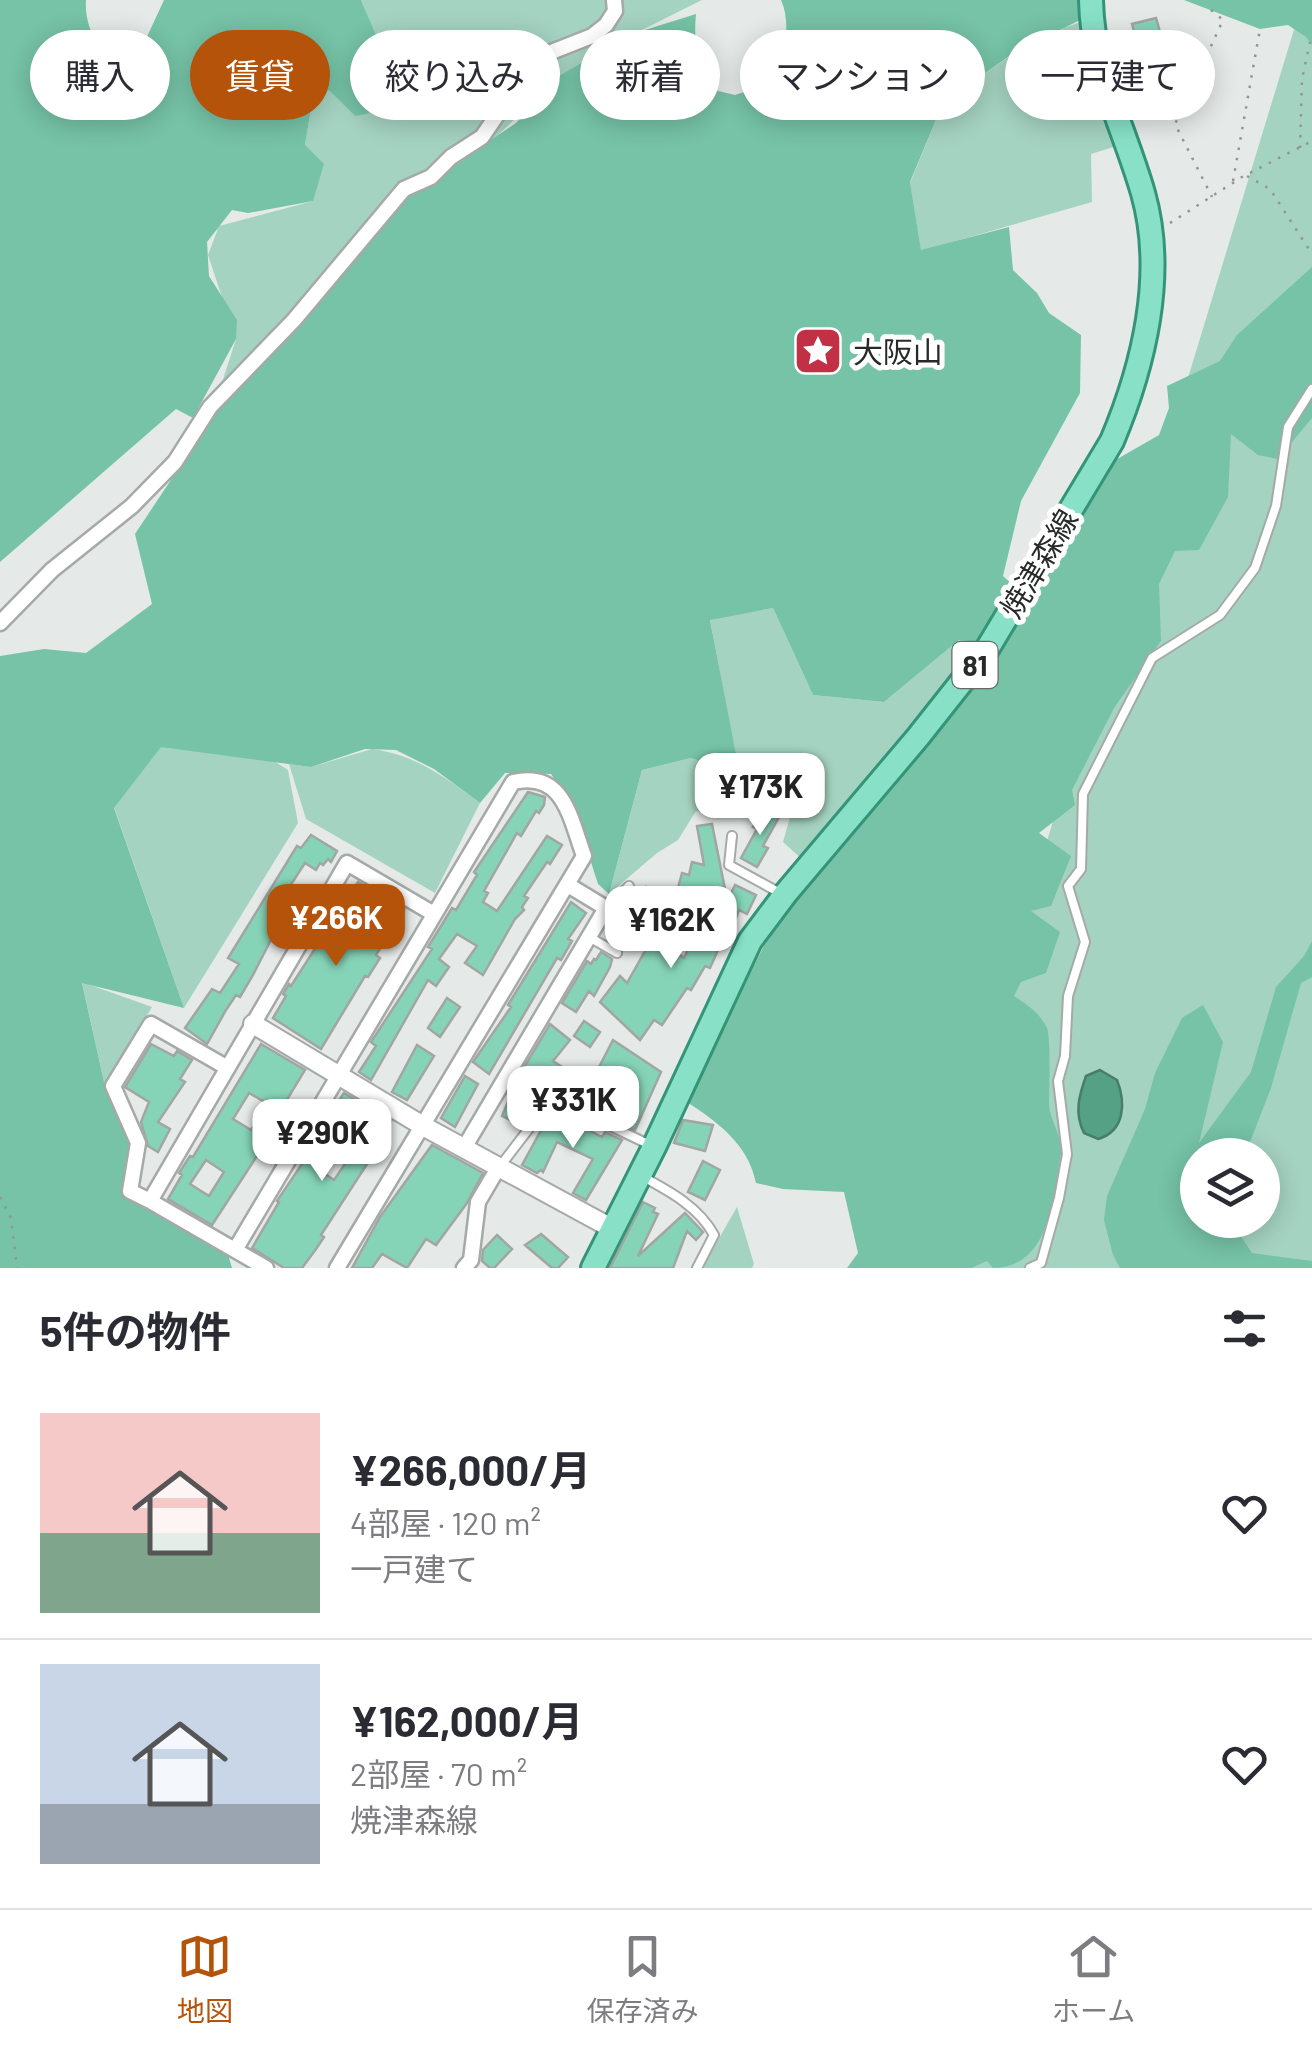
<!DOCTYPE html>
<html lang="ja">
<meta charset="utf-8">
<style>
:root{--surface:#fff;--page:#f2f2f3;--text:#2b2b33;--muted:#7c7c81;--line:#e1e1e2;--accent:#b45309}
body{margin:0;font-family:Barlow,"Noto Sans JP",sans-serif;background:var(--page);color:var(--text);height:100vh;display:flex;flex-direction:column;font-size:38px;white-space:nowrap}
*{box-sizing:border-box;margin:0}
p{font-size:32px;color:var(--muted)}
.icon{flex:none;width:55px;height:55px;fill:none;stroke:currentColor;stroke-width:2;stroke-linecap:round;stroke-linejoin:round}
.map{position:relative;height:1268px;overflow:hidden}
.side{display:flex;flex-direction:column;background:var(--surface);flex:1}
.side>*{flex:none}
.banner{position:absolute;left:30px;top:30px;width:1252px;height:90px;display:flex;gap:20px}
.fabs{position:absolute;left:1180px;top:1138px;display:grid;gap:20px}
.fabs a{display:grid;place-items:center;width:100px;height:100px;border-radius:50%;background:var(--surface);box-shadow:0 5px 25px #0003;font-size:50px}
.price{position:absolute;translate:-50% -85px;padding:0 22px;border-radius:20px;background:#fff;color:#222;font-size:32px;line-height:65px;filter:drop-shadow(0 2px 5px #0008)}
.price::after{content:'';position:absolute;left:50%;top:60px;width:30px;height:22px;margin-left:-15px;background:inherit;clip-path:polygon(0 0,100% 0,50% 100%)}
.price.current{background:var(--accent);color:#fff}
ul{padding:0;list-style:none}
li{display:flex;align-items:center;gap:30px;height:250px;padding:0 40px}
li+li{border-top:2px solid var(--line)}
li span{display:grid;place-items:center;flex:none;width:280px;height:200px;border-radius:0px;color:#555}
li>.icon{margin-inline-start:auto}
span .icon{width:120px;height:120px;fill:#fffc;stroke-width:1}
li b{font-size:42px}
h2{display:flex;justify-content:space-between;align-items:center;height:120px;padding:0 40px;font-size:42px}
.pill{padding:0 35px;border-radius:45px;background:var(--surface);box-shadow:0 5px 25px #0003;font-size:35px;line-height:90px}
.pill.current{background:var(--accent);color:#fff}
.menu{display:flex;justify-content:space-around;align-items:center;height:140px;border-top:2px solid var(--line);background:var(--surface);font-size:28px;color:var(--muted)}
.menu a{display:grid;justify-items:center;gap:5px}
.menu .current{color:var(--accent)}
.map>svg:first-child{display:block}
.green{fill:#a5d3c1;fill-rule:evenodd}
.forest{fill:#76c3a7}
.water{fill:#55a186;stroke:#487d6a;stroke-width:2.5}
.building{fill:#86d4b7;stroke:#a1a6a4;stroke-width:2.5;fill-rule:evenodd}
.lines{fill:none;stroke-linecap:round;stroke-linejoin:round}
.service-casing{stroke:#a5a9a7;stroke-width:12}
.minor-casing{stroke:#a5a9a7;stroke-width:19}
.tertiary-casing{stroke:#a5a9a7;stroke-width:22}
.primary-casing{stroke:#339478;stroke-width:28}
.path{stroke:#929594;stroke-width:2.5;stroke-dasharray:2.5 8;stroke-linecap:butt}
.service{stroke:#fff;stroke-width:8}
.minor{stroke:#fff;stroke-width:14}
.tertiary{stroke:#fff;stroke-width:18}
.primary{stroke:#88e1c7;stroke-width:22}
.labels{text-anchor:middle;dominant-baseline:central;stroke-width:10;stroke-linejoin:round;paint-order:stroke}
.shield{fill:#fff;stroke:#686969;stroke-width:2.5}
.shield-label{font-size:28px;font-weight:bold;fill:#282929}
.poi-label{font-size:30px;fill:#282929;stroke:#fff;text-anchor:start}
.street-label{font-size:30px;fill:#282929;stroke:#fff}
</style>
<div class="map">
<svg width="1312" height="1268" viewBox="0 0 1312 1268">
<rect width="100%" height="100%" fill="#e5eae8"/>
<path class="green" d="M 361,0 L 702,0 L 616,43 L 552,84 L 216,401 L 236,339 L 208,255 L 219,226 L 313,201 L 305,145 L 312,103 L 329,89 L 355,116 L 388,68 Z
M 1303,0 L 1312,0 L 1312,1268 L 917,1268 ZM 1198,1155 L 1262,1155 L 1262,1220 L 1198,1220 Z
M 1089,19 L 1120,145 L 1091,154 L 1092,202 L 921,251 L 910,183 L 943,103 L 1007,58 L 1050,35 L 1051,38 L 1064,28 Z
M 773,608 L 813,695 L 884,702 L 959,640 L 986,643 L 805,862 L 783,842 L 790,817 L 744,792 L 728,817 L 696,811 L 678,840 L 657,853 L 609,894 L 642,770 L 691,758 L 739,774 L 710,619 Z
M 161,746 L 274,761 L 288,770 L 298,823 L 184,1008 L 114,807 Z
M 372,749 C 417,755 444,777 480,803 L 435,893 L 306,819 L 289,764 L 311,767 Z
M 82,982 L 152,1007 L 105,1086 Z
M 737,1207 L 754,1264 L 752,1268 L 702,1268 Z"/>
<path class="forest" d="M 0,0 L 86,0 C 84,33 104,57 127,80 L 164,0 L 361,0 C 374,33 417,110 355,116 L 329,90 L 312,103 L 305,145 L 324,164 L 313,201 L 248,213 L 232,210 L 207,242 L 209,276 L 237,320 L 236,339 L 193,418 L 176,409 L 0,562 Z
M 781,0 L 1083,0 L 1082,19 L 1012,54 L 943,103 L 910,182 L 921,250 L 1009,227 L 1013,270 L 1037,293 L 1049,313 L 1081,335 L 1080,393 L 1021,501 L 1003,576 L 1018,590 L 1093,473 L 1159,435 L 1169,408 L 1167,386 L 1220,361 L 1237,335 L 1312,267 L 1312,418 L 1278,459 L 1258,455 L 1231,434 L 1228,497 L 1199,550 L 1175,551 L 1159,584 L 1161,641 L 1114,708 L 1072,790 L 1075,805 L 1039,833 L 1071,856 L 1051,906 L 1031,911 L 1060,932 L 1046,973 L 1021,982 L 1014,996 C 1026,1004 1040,1013 1047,1028 C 1051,1039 1049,1089 1049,1104 C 1049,1118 1060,1132 1061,1148 C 1061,1157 1058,1169 1057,1178 C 1051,1217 1041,1268 993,1268 L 987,1261 L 971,1268 L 847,1268 L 858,1253 L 844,1192 L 783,1189 L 756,1183 C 748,1143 716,1121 684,1100 L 782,911 L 985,643 L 959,640 L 884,702 L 813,695 L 773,608 L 710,620 L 740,775 L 691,758 L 642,770 L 609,894 L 598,884 L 574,809 L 551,774 L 505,773 L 480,803 L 434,769 L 396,750 L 365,749 L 311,767 L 161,747 L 114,808 L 184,1008 L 82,983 L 105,1086 L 137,1146 L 127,1190 L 225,1244 L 232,1268 L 0,1268 L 0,656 L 44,649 L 86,653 L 152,604 L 135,534 L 240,376 L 384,213 L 516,123 L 559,76 L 632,34 L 696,14 C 693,44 698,64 714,90 L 735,95 L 775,82 C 784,58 792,24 781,0 Z
M 1184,0 L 1312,0 L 1312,45 L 1306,37 L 1288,25 L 1260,29 Z
M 1312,941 L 1312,977 L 1301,983 L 1271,1088 L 1245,1155 L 1198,1155 L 1198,1220 L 1230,1220 L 1252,1253 L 1312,1261 L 1312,1268 L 1120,1268 L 1113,1255 L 1104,1220 L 1107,1196 L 1145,1109 L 1155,1073 L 1182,1018 L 1203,1005 L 1223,1042 L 1199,1143 L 1251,1072 L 1276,987 L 1304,956 Z"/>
<path class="water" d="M 1100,1070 L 1117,1080 C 1126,1103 1125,1131 1098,1139 L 1084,1133 C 1074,1113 1079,1096 1086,1076 Z"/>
<path class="building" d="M 1156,18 L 1169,63 L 1144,70 L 1132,24 Z
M 528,792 L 545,797 L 544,805 L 539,813 L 536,811 L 521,836 L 517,833 L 484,891 L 488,893 L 483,902 L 497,911 L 547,836 L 562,845 L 550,864 L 547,862 L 524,896 L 528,898 L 522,907 L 524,910 L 515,919 L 483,975 L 465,963 L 477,946 L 457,934 L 439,959 L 449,967 L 436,986 L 428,980 L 371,1080 L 359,1072 L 376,1046 L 371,1042 L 432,949 L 428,947 L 452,908 L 456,910 L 477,875 L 474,872 Z
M 764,808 L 779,817 L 763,846 L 768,848 L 757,867 L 741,858 L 757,829 L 753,827 Z
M 712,824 L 725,889 L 678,888 L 682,873 L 689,875 L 692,862 L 704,865 L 697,826 Z
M 311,835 L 337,851 L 331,862 L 328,859 L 323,865 L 320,863 L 316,870 L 305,863 L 288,889 L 292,892 L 277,917 L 281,920 L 253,975 L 240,997 L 236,995 L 226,1010 L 207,1044 L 185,1028 L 212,989 L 220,993 L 239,964 L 228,958 L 297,846 L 301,848 Z
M 358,882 L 371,890 L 358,912 L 376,924 L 390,901 L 404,910 L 376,955 L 380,958 L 368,977 L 365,976 L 321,1049 L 273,1018 L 286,996 L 283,994 L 289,984 L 291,986 Z
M 735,885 L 756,895 L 747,914 L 739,910 L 730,934 L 726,932 L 710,968 L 705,966 L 691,990 L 687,988 L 662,1025 L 654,1020 L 640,1040 L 600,1002 L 620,976 L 627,983 L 645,951 L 642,948 L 653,934 L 684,958 L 694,937 L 699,939 L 711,910 L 721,915 Z
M 646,887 L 661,895 L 649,921 L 633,913 Z
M 571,902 L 586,913 L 568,939 L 572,941 L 561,960 L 557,958 L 489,1074 L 473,1062 L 511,1007 L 508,1005 Z
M 619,919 L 632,926 L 620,946 L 608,939 L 610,936 L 607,934 L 613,923 L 616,925 Z
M 601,952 L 612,959 L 610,967 L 594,996 L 589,991 L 576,1012 L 562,1003 L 587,961 L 591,964 L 594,959 L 596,960 Z
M 447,998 L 460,1007 L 440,1037 L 428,1028 Z
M 584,1021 L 600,1032 L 590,1047 L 574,1036 Z
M 550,1024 L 570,1040 L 553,1061 L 573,1074 L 557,1098 L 537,1085 L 519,1124 L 502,1116 L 520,1074 Z
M 613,1040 L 661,1072 L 635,1130 L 613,1119 L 616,1115 L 583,1098 Z
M 151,1044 L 174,1056 L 177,1051 L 192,1060 L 180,1079 L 185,1082 L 158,1122 L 170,1129 L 158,1152 L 148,1146 L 141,1122 L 149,1102 L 125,1087 Z
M 261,1044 L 305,1070 L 277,1116 L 281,1119 L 212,1225 L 168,1199 L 182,1175 L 179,1173 L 190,1156 L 193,1157 ZM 249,1093 L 268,1104 L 251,1130 L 233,1119 ZM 206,1160 L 224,1172 L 209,1196 L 190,1184 Z
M 417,1045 L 434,1056 L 407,1100 L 392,1092 Z
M 465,1076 L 478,1084 L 455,1127 L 441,1118 Z
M 344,1093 L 391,1121 L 376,1141 L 380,1144 L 321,1235 L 324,1237 L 316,1249 L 302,1268 L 284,1268 L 252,1248 L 279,1202 L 277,1201 L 308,1155 L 321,1133 L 318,1131 ZM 350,1116 L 368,1130 L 334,1180 L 315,1167 Z
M 550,1114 L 577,1129 L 579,1125 L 602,1137 L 605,1132 L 622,1140 L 586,1200 L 573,1193 L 593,1159 L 557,1142 L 543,1172 L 541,1170 L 537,1173 L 522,1165 Z
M 683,1120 L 713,1125 L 705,1151 L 674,1143 Z
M 432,1145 L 483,1173 L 467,1203 L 436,1245 L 426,1239 L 407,1268 L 382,1254 L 372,1268 L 352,1268 L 380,1217 Z
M 703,1161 L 720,1170 L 705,1200 L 688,1192 Z
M 643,1202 L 655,1208 L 653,1212 L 658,1214 L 638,1256 L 685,1213 L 703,1232 L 696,1240 L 687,1231 L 673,1268 L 610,1268 Z
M 541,1234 L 568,1257 L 558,1268 L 552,1268 L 525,1245 Z
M 497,1235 L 512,1249 L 494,1268 L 490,1268 L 482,1261 L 483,1250 Z"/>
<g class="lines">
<g class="service-casing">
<path id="service" d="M 732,836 L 729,865 L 780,893
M 606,908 L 629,886
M 589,937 L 617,953
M 577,1110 L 650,1145
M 501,1165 L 534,1122
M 643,1177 C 669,1191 699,1207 714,1235 L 697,1268
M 1030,1268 L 1041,1263 L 1059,1198 L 1067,1154 L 1058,1081 L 1065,1056 L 1068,996 L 1085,942 L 1068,886 L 1081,869 L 1083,794 L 1152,658 L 1220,615 L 1255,568 L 1276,506 L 1288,427 L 1312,389"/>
</g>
<g class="minor-casing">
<path id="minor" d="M 0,623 L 52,570 L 132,506 L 175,462 L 210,407 L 294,320 L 404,189 L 431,177 L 451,157 L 482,137 L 536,58 L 592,36 L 606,25 L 615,11 L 614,0
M 464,1148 L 606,908 L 568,885
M 150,1201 L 130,1191 L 138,1143 L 113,1086 L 151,1024 L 226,1067
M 235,1250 L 513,782 C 564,770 570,818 584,856 L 337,1268
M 266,1268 L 150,1201 L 347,863 L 434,914
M 464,1268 L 471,1260 L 478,1202 L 498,1168"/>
</g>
<g class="tertiary-casing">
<path id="tertiary" d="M 253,1024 L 423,1126 L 613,1229"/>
</g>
<g class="primary-casing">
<path id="primary" d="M 593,1268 L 654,1147 L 750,941 L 786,893 L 918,737 L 986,651 L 1112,441 C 1144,365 1166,274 1143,193 C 1124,127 1092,69 1091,0"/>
</g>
<path class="path" d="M 1211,10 L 1223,20 L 1175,124 L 1212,197
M 1300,148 L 1302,79 L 1310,42
M 1247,176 L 1270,189 L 1312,254
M 1233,181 L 1260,29
M 1170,223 L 1242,177 L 1312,141
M 0,1197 L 11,1218 L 17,1268"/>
<use href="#service" class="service"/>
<use href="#minor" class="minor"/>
<use href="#tertiary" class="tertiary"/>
<use href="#primary" class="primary"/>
</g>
<defs>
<g id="sight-square" transform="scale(2.5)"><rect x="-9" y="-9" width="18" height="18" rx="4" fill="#c13044" stroke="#fff"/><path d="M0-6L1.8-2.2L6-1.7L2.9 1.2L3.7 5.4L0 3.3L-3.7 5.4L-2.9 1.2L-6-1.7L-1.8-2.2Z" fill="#fff"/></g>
</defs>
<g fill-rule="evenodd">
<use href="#sight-square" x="818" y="351"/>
</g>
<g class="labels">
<rect class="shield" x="952.5" y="642" width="45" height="46" rx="8"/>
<g class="shield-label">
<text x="975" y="665">81</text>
</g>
<g class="poi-label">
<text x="853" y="351">大阪山</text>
</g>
<g class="street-label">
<text transform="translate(1038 563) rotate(-59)">焼津森線</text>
</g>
</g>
</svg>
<div class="fabs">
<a><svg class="icon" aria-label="layers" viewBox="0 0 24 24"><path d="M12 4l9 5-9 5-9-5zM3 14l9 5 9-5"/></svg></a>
</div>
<b class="price" style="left:760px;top:838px">¥173K</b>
<b class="price current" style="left:336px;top:969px">¥266K</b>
<b class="price" style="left:671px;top:971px">¥162K</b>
<b class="price" style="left:573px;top:1151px">¥331K</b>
<b class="price" style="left:322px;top:1184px">¥290K</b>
<div class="banner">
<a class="pill">購入</a>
<a class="pill current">賃貸</a>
<a class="pill">絞り込み</a>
<a class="pill">新着</a>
<a class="pill">マンション</a>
<a class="pill">一戸建て</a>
</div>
</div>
<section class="side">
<h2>5件の物件<svg class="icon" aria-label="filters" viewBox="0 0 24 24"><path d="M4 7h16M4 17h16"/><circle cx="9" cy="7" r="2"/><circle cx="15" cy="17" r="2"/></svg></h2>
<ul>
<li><span style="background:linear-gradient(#f6c9c9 60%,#7fa58c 0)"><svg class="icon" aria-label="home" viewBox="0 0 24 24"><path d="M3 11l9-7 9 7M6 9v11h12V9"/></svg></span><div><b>¥266,000/月</b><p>4部屋 · 120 m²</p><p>一戸建て</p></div><svg class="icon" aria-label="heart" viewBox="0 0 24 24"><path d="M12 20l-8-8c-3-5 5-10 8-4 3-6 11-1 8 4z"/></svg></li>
<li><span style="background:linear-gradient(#c9d6e8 70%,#9aa5b1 0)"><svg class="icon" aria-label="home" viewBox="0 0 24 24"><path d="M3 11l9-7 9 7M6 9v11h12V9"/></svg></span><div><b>¥162,000/月</b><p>2部屋 · 70 m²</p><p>焼津森線</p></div><svg class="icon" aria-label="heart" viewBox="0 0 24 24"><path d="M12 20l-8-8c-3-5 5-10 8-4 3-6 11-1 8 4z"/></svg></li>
</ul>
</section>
<nav class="menu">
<a class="current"><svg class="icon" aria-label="map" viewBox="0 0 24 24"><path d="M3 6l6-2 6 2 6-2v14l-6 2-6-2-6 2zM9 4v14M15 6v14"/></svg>地図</a>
<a><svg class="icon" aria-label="saved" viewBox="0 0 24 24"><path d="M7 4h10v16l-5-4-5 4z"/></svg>保存済み</a>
<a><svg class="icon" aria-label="home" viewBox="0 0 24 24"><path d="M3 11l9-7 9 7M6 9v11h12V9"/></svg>ホーム</a>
</nav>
